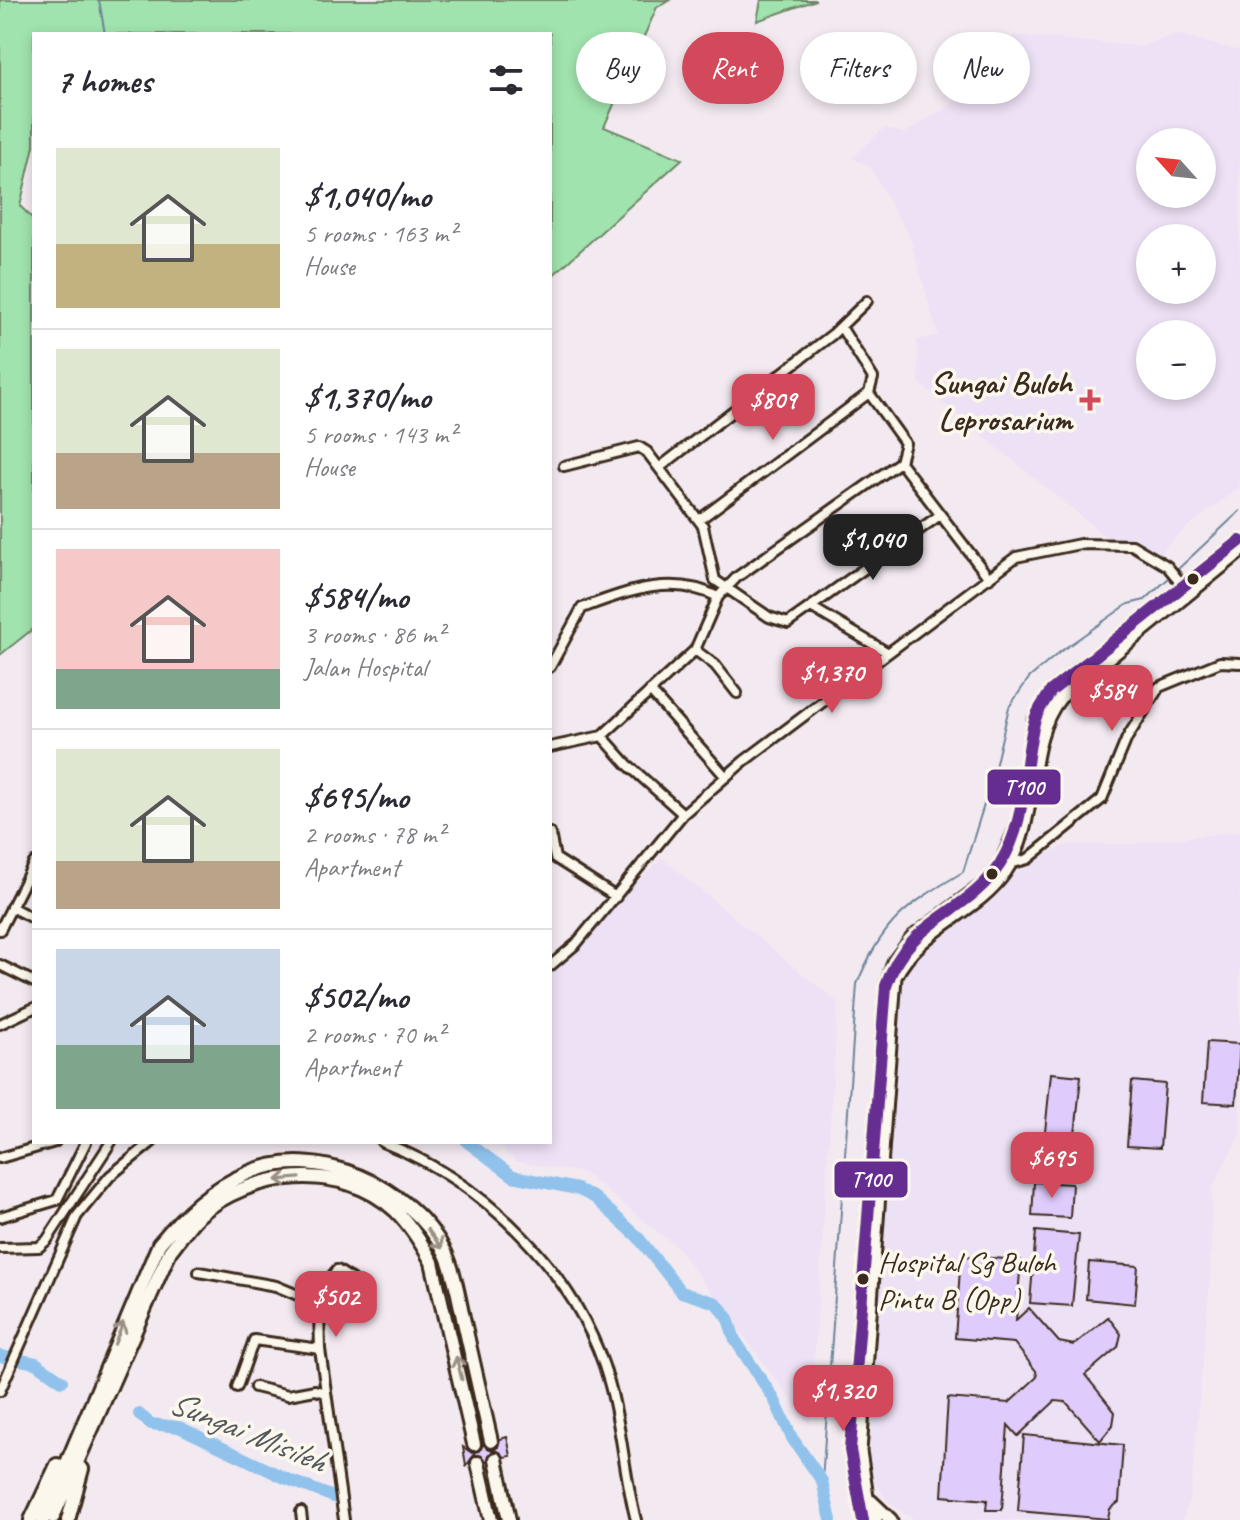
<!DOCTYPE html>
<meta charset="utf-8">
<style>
:root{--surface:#fff;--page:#f2f2f3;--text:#2b2b33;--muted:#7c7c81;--line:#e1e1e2;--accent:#d1495b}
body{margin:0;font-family:Caveat,sans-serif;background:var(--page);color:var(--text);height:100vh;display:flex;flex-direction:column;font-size:30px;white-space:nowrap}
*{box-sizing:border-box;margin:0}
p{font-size:26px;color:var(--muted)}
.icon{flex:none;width:44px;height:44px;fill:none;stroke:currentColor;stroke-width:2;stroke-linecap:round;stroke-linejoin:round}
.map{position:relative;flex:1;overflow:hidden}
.drawer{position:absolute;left:32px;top:32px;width:520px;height:1112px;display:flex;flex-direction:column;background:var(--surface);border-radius:0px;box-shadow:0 4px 12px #0003}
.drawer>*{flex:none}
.hud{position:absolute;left:576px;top:32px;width:544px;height:72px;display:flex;gap:16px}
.needle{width:52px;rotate:297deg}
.tools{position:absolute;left:1136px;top:128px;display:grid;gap:16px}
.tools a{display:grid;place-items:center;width:80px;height:80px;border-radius:50%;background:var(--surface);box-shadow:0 4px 12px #0003;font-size:40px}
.price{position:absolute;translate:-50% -68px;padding:0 18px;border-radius:16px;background:var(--accent);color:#fff;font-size:26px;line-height:52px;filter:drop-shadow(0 2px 4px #0008)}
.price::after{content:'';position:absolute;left:50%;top:48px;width:24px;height:18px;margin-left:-12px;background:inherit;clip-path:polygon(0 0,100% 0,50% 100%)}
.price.on{background:#222;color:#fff}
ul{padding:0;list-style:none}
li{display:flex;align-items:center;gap:24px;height:200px;padding:0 24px}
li+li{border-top:2px solid var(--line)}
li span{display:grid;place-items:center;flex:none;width:224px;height:160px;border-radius:0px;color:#555}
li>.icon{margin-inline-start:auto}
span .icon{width:96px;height:96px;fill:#fffc;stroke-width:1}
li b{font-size:34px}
h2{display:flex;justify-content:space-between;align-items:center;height:96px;padding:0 24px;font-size:34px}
.chip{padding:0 28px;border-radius:36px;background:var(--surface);box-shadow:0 4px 12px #0003;font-size:28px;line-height:72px}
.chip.on{background:var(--accent);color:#fff}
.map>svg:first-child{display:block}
.built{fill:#ede1f5;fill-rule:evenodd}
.green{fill:#a0e3ae;stroke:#6e8666;stroke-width:2}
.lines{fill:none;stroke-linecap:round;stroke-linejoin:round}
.stream{stroke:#6e859a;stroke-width:2}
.river{stroke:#90c2ec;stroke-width:12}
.building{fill:#dfccfd;stroke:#3b2a1e;stroke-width:2}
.minor-casing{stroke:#3b2a1e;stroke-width:14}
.major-casing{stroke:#3b2a1e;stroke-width:17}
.highway-casing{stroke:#3b2a1e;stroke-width:18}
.minor{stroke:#fbf7ec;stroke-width:8}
.major{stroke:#fbf7ec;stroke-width:11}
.highway{stroke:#fbf7ec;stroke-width:12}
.bus-1-casing{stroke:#fbf7ec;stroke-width:18}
.bus-1{stroke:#662d91;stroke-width:12}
.oneway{stroke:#9b9085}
.poi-dot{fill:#d1495b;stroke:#fbf7ec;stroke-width:3}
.bus-dot{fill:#3b2a1e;stroke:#fbf7ec;stroke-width:3}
.labels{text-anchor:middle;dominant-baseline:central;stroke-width:7;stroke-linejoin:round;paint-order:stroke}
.bus-label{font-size:30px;fill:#3b2a1e;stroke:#fbf7ec;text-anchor:start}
.poi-label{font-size:32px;font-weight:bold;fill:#3b2a1e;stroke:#fbf7ec;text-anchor:end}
.water-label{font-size:34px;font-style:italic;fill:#54585c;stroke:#fbf7ec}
.line-badge{stroke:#fbf7ec;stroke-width:3}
.badge-label{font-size:22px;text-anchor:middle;font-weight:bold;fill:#fff}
</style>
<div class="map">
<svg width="1240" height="1520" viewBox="0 0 1240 1520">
<rect width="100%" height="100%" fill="#f3eaf1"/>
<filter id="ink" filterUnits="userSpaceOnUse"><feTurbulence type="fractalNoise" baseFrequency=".0125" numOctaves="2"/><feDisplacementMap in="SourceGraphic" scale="16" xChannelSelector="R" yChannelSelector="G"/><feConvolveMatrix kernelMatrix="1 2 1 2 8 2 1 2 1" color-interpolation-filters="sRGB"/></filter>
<g filter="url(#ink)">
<path class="built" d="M 1176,34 L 1240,51 L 1240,487 L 1191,524 L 1148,564 L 1106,537 L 919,383 L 917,340 L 938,335 L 910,238 L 869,166 L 852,158 L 884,128 L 905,133 L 1010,68 L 1013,35 L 1140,46 ZM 1150,142 L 1202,142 L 1202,194 L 1150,194 ZM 1150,238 L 1202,238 L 1202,290 L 1150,290 ZM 1150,334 L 1202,334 L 1202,386 L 1150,386 Z
M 1240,831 L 1240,1135 L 1212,1189 L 1210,1282 L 1191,1494 L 1182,1520 L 915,1520 L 890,1504 L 876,1485 L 869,1464 L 896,1043 L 905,971 L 921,948 L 997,894 L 1004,880 L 1045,855 L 1067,845 L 1131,844 Z
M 662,858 L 838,1003 L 810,1425 L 677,1247 L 584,1173 L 515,1161 L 497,1142 L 550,1142 L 550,966 Z"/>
<path class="green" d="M 0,0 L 671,0 L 657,7 L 604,127 L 682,159 L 550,278 L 550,34 L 34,34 L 34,146 L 20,206 L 34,220 L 34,628 L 0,655 Z
M 761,0 L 816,0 L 757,21 Z"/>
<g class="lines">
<path class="stream" d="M 99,0 L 105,34
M 1177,570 L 1240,511
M 822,1481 L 857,984 C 883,920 906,906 963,872 L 993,776 L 1009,707 L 1029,678 L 1061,651 L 1128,604 L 1145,600 L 1172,575"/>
<path class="river" d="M 467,1142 L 513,1176 L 577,1189 L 595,1198 L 637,1236 L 681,1292 L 716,1303 L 727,1316 L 735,1340 L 774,1399 L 792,1438 L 822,1481 L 831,1520
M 0,1356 L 36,1363 L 62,1381
M 139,1414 L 151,1424 L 179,1427 L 287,1479 L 336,1498"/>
</g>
<path class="building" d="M 1207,1042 L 1240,1044 L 1236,1104 L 1203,1102 Z
M 1051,1073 L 1081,1076 L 1075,1135 L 1045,1132 Z
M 1132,1081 L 1165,1084 L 1160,1148 L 1127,1146 Z
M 1034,1182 L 1072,1184 L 1070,1218 L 1032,1216 Z
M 1036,1231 L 1079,1235 L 1072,1306 L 1030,1303 Z
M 961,1256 L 1021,1260 L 1016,1320 L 1029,1308 L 1059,1342 L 1074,1345 L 1108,1317 L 1121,1334 L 1118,1347 L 1085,1375 L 1115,1412 L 1113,1425 L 1100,1441 L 1066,1402 L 1055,1401 L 1018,1436 L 1008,1425 L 1002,1510 L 986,1510 L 987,1500 L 942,1496 L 948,1398 L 1009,1403 L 1037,1377 L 1036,1371 L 1014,1343 L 955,1338 Z
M 1089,1262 L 1138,1266 L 1135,1304 L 1086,1299 Z
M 1024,1435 L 1123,1445 L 1119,1502 L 1110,1509 L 1108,1519 L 1018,1511 Z
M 507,1437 L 511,1456 L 505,1457 L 495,1450 L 487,1461 L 475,1454 L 466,1466 L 463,1447 L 472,1453 L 480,1451 L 483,1444 L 492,1450 L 498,1447 L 500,1439 Z"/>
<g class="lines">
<g class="minor-casing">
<path id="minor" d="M 841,327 L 873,378 L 869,393 L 905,443 L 900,462 L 989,578
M 564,466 L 639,447 L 647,452 L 703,526 L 715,580 L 769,617 L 788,623 L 940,515
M 659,468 L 833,334 L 867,301
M 699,520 L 869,393
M 811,607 L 888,653
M 695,650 L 715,665 L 737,693
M 550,667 L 582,608 C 626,592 673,573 718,597
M 650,691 L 726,777
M 602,736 L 627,764 L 683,814
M 550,747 L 602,736 L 695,650 L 718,597 L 737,577 L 900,462
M 550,833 L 555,858 L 616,897
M 1006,865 L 1028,859 L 1102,799 L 1127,738 L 1159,687 L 1220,662 L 1240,663
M 11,907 L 34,919
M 0,930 L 34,863
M 0,965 L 34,982
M 550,966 L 576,944 L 683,814 L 744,761 L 1016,557 L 1080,544 L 1132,545 L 1167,566 L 1186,589
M 0,1024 L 34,1008
M 382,1142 C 485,1182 579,1275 609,1382 C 622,1427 624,1475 636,1520
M 0,1158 L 55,1142
M 0,1217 L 57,1200 L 86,1142
M 0,1248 L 39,1247 L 47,1240 L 111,1142
M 199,1272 L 276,1286 L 312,1301 L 319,1311 L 320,1349 L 344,1520
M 312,1301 L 337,1270 L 359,1284
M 237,1387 L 254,1340 L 320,1349
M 255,1387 L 288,1395 L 315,1390 L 326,1393
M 0,1391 L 77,1216 L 110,1176 L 152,1142
M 301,1512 L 302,1520"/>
</g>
<g class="major-casing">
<path id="major" d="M 871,1501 L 891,1520
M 863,1520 L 850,1450 L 886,986 L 894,962 L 913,937 L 985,883 L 1001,863 L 1022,814 L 1034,720 L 1051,691 L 1240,541
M 876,1520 L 867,1497 L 860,1451 L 895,977 C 921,926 975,915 1005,872 C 1041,820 1023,744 1060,698 L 1240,552"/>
</g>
<g class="highway-casing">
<path id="highway" d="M 496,1459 L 509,1520
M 478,1463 L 491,1520
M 53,1517 L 170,1251 C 179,1240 187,1227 197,1217 C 250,1170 342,1160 396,1211 C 411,1226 422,1244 432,1262 L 474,1444
M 31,1520 L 57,1465
M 43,1520 L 159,1244 C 185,1213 210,1189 248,1173 C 317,1142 412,1187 445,1252 C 455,1273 459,1300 464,1322 C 473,1362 482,1401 491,1441
M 68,1520 L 82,1469"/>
</g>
<use href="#minor" class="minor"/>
<use href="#major" class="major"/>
<use href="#highway" class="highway"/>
<g class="bus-1-casing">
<path id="bus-1" d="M 863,1520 L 850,1450 L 886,986 C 909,917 966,916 1000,864 C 1028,820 1022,771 1034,723 C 1036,712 1045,701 1051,691 L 1240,541"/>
</g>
<use href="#bus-1" class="bus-1"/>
</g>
<defs><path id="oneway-shaft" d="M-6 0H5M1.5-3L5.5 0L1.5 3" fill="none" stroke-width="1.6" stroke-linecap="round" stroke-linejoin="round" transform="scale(2)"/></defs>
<g class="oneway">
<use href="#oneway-shaft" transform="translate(288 1179) rotate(175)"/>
<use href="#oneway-shaft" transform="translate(435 1239) rotate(53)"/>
<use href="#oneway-shaft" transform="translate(119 1333) rotate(-68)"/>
<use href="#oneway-shaft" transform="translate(459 1368) rotate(-104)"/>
</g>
</g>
<path class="poi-dot" d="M1086 388h8v8h8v8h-8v8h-8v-8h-8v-8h8z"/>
<g class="bus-dot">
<circle cx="1193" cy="579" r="7"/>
<circle cx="992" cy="874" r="7"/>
<circle cx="863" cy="1279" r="7"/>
</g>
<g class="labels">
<g class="bus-label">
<text x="878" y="1262">Hospital Sg Buloh<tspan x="878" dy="37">Pintu B (Opp)</tspan></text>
</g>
<g class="poi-label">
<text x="1072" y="382">Sungai Buloh<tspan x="1072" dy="37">Leprosarium</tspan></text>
</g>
<g class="water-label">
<text transform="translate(248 1431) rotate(22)">Sungai Misileh</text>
</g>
</g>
<g class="line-badge">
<rect x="986" y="768" width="76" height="38" rx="8" fill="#662d91"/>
<rect x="833" y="1160" width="76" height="39" rx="8" fill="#662d91"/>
</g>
<g class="badge-label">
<text x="1024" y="795">T100</text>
<text x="871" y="1187">T100</text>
</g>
</svg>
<div class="tools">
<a><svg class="needle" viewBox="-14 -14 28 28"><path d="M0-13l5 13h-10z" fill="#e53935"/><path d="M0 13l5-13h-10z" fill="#7c7c81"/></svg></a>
<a>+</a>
<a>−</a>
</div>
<b class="price" style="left:773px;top:442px">$809</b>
<b class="price on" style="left:873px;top:582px">$1,040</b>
<b class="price" style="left:832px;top:715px">$1,370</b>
<b class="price" style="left:1112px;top:733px">$584</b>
<b class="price" style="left:1052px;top:1200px">$695</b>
<b class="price" style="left:336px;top:1339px">$502</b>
<b class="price" style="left:843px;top:1433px">$1,320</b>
<div class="hud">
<a class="chip">Buy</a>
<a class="chip on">Rent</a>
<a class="chip">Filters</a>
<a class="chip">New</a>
</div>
<section class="drawer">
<h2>7 homes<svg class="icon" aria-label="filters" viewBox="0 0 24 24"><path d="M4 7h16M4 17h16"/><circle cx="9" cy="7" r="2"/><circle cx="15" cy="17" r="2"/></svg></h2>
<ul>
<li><span style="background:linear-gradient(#dfe7d0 60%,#c2b280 0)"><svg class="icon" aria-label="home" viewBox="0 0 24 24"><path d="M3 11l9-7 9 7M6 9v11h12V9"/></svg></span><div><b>$1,040/mo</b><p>5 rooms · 163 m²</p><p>House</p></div></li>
<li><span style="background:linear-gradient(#dfe7d0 65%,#b9a48a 0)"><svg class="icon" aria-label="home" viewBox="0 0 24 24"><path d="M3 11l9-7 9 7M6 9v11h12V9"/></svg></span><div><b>$1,370/mo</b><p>5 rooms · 143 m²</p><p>House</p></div></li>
<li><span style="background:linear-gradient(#f6c9c9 75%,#7fa58c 0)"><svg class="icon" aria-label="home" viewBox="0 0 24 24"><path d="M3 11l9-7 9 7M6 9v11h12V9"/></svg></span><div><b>$584/mo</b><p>3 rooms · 86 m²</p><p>Jalan Hospital</p></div></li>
<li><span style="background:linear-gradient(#dfe7d0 70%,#b9a48a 0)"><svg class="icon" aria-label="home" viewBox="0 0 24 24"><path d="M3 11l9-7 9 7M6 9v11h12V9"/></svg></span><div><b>$695/mo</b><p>2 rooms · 78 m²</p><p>Apartment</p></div></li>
<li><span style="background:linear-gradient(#c9d6e8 60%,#7fa58c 0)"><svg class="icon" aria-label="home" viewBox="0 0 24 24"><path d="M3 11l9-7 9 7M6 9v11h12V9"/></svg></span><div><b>$502/mo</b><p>2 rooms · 70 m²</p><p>Apartment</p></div></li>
</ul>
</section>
</div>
